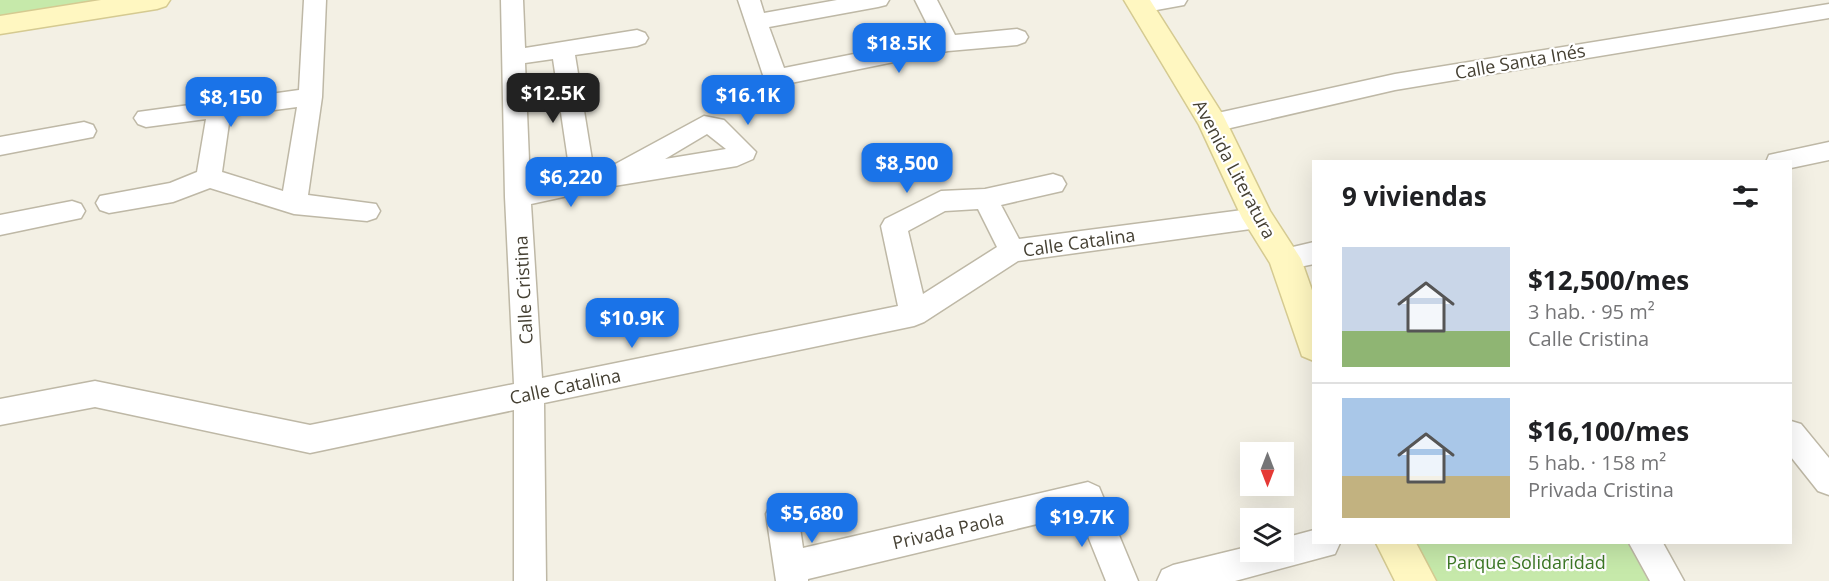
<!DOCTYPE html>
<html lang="es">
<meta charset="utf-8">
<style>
:root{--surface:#fff;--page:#f2f2f2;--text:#202124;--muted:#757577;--line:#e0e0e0;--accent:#1a73e8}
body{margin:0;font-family:"Open Sans",sans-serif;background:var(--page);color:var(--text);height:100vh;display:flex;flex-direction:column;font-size:22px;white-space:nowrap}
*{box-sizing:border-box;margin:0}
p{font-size:20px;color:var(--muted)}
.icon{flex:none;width:33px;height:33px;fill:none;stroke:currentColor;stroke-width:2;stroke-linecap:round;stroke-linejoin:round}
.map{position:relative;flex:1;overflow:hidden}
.panel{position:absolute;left:1312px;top:160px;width:480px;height:384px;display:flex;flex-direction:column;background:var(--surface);border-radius:0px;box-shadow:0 6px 24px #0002}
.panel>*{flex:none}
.needle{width:39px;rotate:180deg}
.buttons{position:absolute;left:1240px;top:442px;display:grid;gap:12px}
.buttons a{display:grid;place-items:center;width:54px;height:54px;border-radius:0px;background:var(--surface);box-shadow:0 6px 24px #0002;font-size:30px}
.price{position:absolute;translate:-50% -51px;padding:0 14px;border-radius:12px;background:var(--accent);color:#fff;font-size:20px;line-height:39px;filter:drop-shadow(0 2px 3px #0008)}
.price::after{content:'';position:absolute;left:50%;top:36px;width:18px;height:14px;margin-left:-9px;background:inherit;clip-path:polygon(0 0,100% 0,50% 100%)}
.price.on{background:#222;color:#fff}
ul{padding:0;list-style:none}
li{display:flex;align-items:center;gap:18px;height:150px;padding:0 30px}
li+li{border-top:2px solid var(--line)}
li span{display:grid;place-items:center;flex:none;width:168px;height:120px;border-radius:0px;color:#555}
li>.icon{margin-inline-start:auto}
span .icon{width:72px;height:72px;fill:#fffc;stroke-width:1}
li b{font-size:26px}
h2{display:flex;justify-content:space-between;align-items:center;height:72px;padding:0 30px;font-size:26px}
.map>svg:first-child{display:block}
.green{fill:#c6e9aa}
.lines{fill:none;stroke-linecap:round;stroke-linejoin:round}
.street-casing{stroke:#beb8a6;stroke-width:3}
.secondary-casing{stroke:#d5ca91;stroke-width:3}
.street{fill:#fff;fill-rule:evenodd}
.secondary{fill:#fff7c1;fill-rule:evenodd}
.labels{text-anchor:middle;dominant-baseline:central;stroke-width:4.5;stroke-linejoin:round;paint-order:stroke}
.street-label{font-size:18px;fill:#454033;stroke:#fff}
.park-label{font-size:18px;fill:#3c7825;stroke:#fff}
</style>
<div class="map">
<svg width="1829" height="581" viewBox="0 0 1829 581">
<rect width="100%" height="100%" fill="#f3f0e4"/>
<path class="green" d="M 0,0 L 145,0 L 0,25 Z
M 1402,543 L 1628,543 L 1652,581 L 1421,581 Z"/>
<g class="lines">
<g class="street-casing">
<path id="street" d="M 304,0 L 326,0 L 322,97 L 308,195 L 376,204 L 380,211 L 376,218 L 367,221 L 294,214 L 210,188 L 173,202 L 109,213 L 100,210 L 96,203 L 100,196 L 170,183 L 197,172 L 206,119 L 146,127 L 138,124 L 134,118 L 138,112 L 299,90 ZM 297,107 L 283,191 L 222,172 L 230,116 Z
M 501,0 L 523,0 L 525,48 L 637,30 L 645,33 L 648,38 L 645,43 L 637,46 L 575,55 L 592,160 L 597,170 L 608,168 L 704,116 L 724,120 L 756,152 L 753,159 L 737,166 L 614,186 L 531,204 L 542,378 L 898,306 L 881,226 L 885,219 L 941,191 L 985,189 L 1053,174 L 1062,177 L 1066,184 L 1062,191 L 1001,205 L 1019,239 L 1258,208 L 1267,211 L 1271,218 L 1267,225 L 1258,228 L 1018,261 L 924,322 L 914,326 L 544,403 L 546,581 L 514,581 L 514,410 L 310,453 L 95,407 L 0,425 L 0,399 L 95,381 L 310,425 L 514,384 L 505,197 ZM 553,59 L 568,160 L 574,175 L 530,185 L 525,63 ZM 707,134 L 726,149 L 665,159 ZM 978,209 L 997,247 L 923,294 L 908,231 L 945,211 Z
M 738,0 L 760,0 L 764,13 L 837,0 L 889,0 L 886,5 L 878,7 L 769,27 L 784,68 L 934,38 L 915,0 L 937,0 L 955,35 L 1017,29 L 1025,32 L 1028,37 L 1025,42 L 1017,45 L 948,51 L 781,85 L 767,81 L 763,75 Z
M 1135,0 L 1187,0 L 1184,5 L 1140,13 L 1132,11 L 1129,6 Z
M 1829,4 L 1829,18 L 1395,90 L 1213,132 L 1205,129 L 1201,123 L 1205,117 L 1213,114 L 1395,74 Z
M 84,122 L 93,125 L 96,131 L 93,137 L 0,155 L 0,137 Z
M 1829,142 L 1829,160 L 1791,168 L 1791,162 L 1766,162 L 1769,155 Z
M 72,201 L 81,204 L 85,211 L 81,218 L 0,235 L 0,215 Z
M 1314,242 L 1314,264 L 1285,270 L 1276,267 L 1272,259 L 1276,251 Z
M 1791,421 L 1801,424 L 1829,458 L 1829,495 L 1818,491 L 1791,457 Z
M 1088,482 L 1099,487 L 1138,581 L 1106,581 L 1079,514 L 808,579 L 808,581 L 776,581 L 766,514 L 771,504 L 782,499 L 793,504 L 798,514 L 803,548 Z
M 1314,530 L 1314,543 L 1340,543 L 1335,554 L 1235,581 L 1157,581 L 1162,570 L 1173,565 L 1251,546 L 1251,552 L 1284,552 L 1284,538 Z
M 1629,543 L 1663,543 L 1684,581 L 1650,581 Z"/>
</g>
<g class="secondary-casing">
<path id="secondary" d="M 101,0 L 170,0 L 166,6 L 157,9 L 0,34 L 0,16 Z
M 1124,0 L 1150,0 L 1223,115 L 1270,211 L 1301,259 L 1314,296 L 1314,361 L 1302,356 L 1270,263 L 1242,218 L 1199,125 Z
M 1376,543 L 1416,543 L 1436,581 L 1395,581 Z"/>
</g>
<use href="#street" class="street"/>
<use href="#secondary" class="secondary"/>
</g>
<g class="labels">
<g class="street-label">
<text transform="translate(1520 61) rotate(-10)">Calle Santa Inés</text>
<text transform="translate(1235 169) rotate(62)">Avenida Literatura</text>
<text transform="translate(1079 242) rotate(-8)">Calle Catalina</text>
<text transform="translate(523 290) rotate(-93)">Calle Cristina</text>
<text transform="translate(565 386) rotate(-12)">Calle Catalina</text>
<text transform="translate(948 530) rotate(-13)">Privada Paola</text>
</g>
<g class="park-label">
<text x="1526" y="562">Parque Solidaridad</text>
</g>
</g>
</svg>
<div class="buttons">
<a><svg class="needle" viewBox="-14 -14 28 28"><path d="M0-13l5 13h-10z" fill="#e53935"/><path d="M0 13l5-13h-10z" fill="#757577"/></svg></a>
<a><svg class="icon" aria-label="layers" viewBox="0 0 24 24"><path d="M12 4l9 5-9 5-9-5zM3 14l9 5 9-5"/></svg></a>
</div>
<b class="price" style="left:899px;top:74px">$18.5K</b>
<b class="price on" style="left:553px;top:124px">$12.5K</b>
<b class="price" style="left:748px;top:126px">$16.1K</b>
<b class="price" style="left:231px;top:128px">$8,150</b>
<b class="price" style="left:907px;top:194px">$8,500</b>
<b class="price" style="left:571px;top:208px">$6,220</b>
<b class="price" style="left:632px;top:349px">$10.9K</b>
<b class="price" style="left:812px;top:544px">$5,680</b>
<b class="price" style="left:1082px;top:548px">$19.7K</b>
<section class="panel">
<h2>9 viviendas<svg class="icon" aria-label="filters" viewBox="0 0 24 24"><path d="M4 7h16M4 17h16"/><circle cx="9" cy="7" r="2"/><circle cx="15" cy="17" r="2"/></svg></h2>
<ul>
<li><span style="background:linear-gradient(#c9d6e8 70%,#8fb573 0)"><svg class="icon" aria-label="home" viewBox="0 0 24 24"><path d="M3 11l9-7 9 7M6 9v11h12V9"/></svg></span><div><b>$12,500/mes</b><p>3 hab. · 95 m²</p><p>Calle Cristina</p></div></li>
<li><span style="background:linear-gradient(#a9c7e8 65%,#c2b280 0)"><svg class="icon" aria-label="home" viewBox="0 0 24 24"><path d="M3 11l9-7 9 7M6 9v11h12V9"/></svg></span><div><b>$16,100/mes</b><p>5 hab. · 158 m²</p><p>Privada Cristina</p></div></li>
</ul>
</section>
</div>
